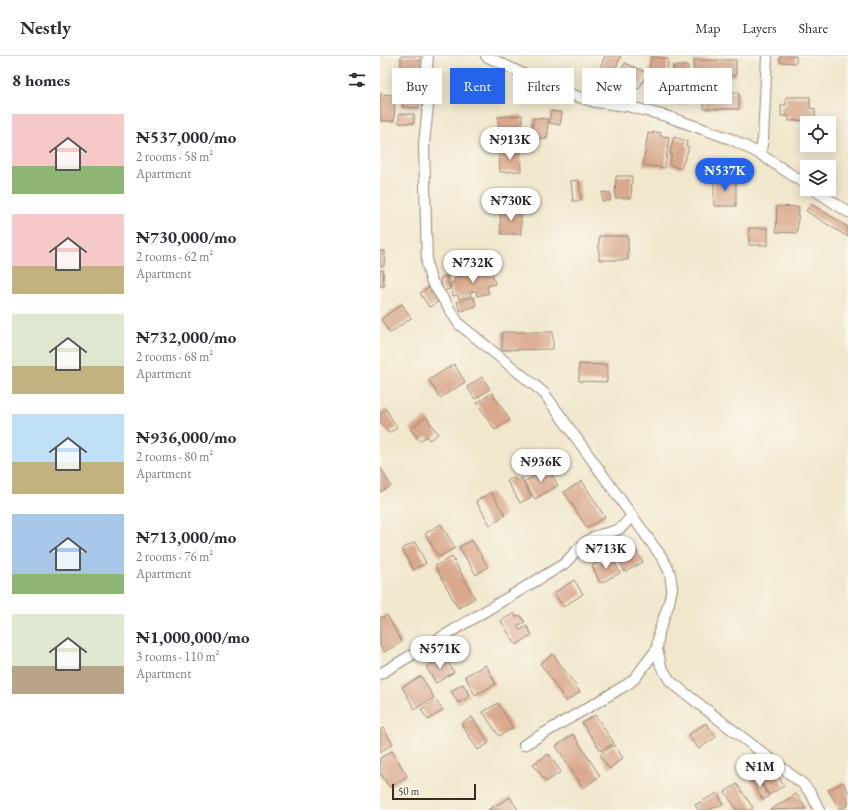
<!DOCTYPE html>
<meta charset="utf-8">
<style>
:root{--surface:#fff;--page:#f7f7f7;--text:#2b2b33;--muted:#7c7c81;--line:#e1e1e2;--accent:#2563eb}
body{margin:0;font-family:"EB Garamond",serif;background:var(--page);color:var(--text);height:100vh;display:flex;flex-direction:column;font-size:15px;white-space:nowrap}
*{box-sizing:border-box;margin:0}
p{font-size:13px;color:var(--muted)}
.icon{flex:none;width:22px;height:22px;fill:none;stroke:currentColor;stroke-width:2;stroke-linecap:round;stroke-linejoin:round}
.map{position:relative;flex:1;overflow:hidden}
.side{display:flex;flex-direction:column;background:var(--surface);width:380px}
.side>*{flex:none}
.banner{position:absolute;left:12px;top:12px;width:380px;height:36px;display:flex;gap:8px}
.tools{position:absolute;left:420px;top:60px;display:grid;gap:8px}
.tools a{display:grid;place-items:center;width:36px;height:36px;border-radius:0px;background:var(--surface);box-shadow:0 2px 10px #0003;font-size:20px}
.scale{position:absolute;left:12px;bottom:10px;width:84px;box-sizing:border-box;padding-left:4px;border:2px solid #3b2a1e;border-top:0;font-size:11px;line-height:14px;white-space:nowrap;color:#3b2a1e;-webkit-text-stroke:3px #fbf7ec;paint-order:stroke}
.price{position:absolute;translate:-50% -34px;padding:0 9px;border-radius:14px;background:#fff;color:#222;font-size:13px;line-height:26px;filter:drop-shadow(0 1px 2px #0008)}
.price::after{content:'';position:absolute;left:50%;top:24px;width:12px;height:9px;margin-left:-6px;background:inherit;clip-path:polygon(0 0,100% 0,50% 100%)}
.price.active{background:var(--accent);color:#fff}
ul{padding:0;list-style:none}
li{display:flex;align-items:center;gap:12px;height:100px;padding:0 12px}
li span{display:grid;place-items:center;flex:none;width:112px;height:80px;border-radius:0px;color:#555}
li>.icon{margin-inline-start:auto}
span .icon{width:48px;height:48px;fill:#fffc;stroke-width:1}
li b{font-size:17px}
h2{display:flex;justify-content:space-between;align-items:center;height:48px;padding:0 12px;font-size:17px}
.pill{padding:0 14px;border-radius:0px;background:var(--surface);box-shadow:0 2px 10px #0003;font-size:14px;line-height:36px}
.pill.active{background:var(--accent);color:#fff}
header{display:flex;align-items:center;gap:24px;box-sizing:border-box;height:56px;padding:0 20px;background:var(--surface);border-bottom:1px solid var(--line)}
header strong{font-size:19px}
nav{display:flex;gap:22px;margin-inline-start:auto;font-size:14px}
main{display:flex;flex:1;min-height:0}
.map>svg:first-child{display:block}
.building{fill:#d9a88d}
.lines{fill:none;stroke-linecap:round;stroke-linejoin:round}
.minor-casing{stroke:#968876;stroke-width:12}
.minor{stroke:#fff;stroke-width:10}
</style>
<header>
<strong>Nestly</strong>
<nav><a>Map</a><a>Layers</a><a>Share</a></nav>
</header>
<main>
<section class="side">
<h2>8 homes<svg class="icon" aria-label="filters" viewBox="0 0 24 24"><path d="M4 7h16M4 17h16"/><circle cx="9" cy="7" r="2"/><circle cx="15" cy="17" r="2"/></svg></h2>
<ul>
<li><span style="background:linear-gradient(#f6c9c9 65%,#8fb573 0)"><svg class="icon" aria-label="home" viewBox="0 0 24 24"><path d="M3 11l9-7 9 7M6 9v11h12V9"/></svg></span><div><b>₦537,000/mo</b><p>2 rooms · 58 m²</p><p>Apartment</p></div></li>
<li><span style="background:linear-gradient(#f6c9c9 65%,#c2b280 0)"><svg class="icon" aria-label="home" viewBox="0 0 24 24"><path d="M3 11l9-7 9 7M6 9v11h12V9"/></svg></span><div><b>₦730,000/mo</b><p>2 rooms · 62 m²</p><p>Apartment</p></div></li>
<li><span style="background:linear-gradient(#dfe7d0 65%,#c2b280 0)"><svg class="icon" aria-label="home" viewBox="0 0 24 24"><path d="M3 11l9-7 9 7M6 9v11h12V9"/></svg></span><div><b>₦732,000/mo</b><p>2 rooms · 68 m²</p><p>Apartment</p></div></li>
<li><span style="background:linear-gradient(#bfe0f5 60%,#c2b280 0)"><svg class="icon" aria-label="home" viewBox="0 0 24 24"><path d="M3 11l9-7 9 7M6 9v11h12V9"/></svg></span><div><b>₦936,000/mo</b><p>2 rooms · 80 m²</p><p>Apartment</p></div></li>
<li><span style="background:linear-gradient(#a9c7e8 75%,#8fb573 0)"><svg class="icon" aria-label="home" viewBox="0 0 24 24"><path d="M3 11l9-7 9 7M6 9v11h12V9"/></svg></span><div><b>₦713,000/mo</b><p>2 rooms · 76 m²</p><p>Apartment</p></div></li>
<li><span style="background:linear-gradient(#dfe7d0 65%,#b9a48a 0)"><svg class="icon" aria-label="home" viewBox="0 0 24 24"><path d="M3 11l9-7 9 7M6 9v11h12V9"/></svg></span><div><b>₦1,000,000/mo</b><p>3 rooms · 110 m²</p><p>Apartment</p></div></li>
</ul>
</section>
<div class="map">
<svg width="468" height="754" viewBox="0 0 468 754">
<rect width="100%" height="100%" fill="#fbf7ec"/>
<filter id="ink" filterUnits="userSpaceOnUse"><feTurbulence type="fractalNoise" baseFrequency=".025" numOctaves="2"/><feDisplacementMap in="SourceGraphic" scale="8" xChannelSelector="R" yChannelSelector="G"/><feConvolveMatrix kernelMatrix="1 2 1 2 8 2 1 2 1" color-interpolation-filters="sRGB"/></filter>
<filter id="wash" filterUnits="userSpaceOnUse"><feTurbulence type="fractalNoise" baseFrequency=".012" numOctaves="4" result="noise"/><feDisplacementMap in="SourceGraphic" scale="16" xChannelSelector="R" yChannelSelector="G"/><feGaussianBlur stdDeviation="0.9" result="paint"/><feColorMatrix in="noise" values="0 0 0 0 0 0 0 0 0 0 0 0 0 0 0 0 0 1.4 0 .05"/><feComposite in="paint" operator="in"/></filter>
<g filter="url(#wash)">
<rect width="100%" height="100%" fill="#f1e7cd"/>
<g id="blocks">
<path class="building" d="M 21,0 L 40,0 L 39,52 L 22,51 L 23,22 L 21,22 Z
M 225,0 L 241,0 L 232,20 L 219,14 Z
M 400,0 L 416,0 L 416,7 L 400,6 Z
M 271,1 L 288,3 L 284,43 L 267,42 Z
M 314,4 L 356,4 L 356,20 L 313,20 Z
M 245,7 L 267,17 L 259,33 L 232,21 L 236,12 L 241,15 Z
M 293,10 L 308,10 L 307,47 L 293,47 Z
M 116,28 L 117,43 L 101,45 L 99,30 Z
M 324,36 L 359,36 L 359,53 L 324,53 Z
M 0,38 L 15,39 L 14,65 L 0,65 Z
M 406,41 L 430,41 L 430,52 L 435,53 L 435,64 L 409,65 L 409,60 L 401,60 L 401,49 L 406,49 Z
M 171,55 L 182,57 L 180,69 L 169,67 Z
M 19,58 L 34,58 L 34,67 L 19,67 Z
M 142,59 L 143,80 L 119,81 L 118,61 Z
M 153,62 L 168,63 L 167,83 L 152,82 Z
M 273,76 L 281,77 L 280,80 L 289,81 L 285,112 L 263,109 L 268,77 L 273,78 Z
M 294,81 L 307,85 L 306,90 L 309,91 L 301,113 L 289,109 L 292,98 L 290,98 Z
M 140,94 L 141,115 L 120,116 L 119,95 Z
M 236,120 L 252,120 L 251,142 L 235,142 Z
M 339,120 L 356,120 L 356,150 L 334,150 L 334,126 L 339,126 Z
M 199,124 L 201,145 L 193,145 L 191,125 Z
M 222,136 L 231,137 L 230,145 L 222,145 Z
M 431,148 L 468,171 L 468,181 L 426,155 Z
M 397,150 L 419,151 L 417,177 L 396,176 Z
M 141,154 L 141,178 L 121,178 L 120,155 Z
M 369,172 L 388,172 L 388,189 L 369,189 Z
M 219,180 L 248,180 L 248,204 L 219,204 Z
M 0,195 L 5,195 L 4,210 L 0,210 Z
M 111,213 L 115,228 L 107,230 L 109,237 L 97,240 L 96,235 L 90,236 L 91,240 L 79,243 L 78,239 L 73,240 L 70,227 L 75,226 L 74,221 Z
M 0,214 L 3,214 L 4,230 L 0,230 Z
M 67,220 L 70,233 L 63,235 L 60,222 Z
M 49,231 L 58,246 L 49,251 L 40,237 Z
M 94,241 L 96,250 L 80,255 L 77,246 Z
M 22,248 L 31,262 L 10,277 L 1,263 Z
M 122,276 L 173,276 L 173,293 L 122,294 Z
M 74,308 L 85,326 L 60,342 L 49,324 Z
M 199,308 L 227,309 L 227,326 L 199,325 Z
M 102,321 L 110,333 L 95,343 L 87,331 Z
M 112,337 L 130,364 L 115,374 L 97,347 Z
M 6,353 L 17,372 L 8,377 L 0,365 L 0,357 Z
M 46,361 L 58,378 L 49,384 L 47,380 L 40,385 L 30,373 Z
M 0,411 L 11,430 L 0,436 Z
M 168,412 L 178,429 L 155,443 L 144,426 Z
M 133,421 L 136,425 L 141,422 L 151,441 L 140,447 L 127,425 Z
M 202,425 L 225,461 L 207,472 L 184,436 Z
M 111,436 L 125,459 L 110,469 L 96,445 Z
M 61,468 L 75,492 L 59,501 L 45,478 Z
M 92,484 L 108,511 L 96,519 L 79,491 Z
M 35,486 L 46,507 L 33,514 L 22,493 Z
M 253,489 L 263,506 L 245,516 L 236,499 Z
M 232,500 L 240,517 L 220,527 L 212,510 Z
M 72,501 L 95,542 L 78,552 L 55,510 Z
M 194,524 L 203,538 L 183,551 L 174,537 Z
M 134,557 L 136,561 L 140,559 L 145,566 L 137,570 L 140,574 L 147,570 L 152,579 L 136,589 L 121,565 Z
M 7,559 L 22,586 L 4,596 L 0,589 L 0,562 Z
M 173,598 L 200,636 L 186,645 L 160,607 Z
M 64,600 L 74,616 L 56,627 L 46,611 Z
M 106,609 L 116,628 L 95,639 L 85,620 Z
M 41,620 L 54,642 L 35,653 L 22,631 Z
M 83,628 L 90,640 L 78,647 L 71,635 Z
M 56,644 L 63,654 L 48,664 L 41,653 Z
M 118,647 L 133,672 L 119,680 L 103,656 Z
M 215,659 L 234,687 L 221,695 L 202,667 Z
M 92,661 L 109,687 L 98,694 L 81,668 Z
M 326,667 L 336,681 L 319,693 L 308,679 Z
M 3,672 L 13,688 L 0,696 L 0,674 Z
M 193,678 L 220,720 L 203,732 L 176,690 Z
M 234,689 L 243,702 L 229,713 L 220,699 Z
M 12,695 L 27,720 L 9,731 L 0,717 L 0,702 Z
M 169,698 L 181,716 L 166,726 L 153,708 Z
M 387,709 L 390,713 L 392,711 L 404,730 L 389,739 L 378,721 L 384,717 L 381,713 Z
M 375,719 L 389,740 L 383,744 L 371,725 L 373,724 L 371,722 Z
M 463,726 L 468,734 L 468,749 L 460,754 L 448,734 Z
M 357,728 L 373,752 L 370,754 L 357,754 L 345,736 Z
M 338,737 L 343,748 L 329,754 L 318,754 L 315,749 Z
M 416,738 L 426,753 L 390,754 Z
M 130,741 L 138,754 L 108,754 Z"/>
</g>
</g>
<g filter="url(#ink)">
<use href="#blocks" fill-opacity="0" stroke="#968876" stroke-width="1"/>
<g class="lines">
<g class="minor-casing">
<path id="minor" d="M 48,0 L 46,24 L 48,50 L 44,88 L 47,209 L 51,224 L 79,268 L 164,337 L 283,503 L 290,517 L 292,532 L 289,547 L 279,576 L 277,593 L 281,610 L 290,625 L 310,641 L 423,728 L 432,739 L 439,754
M 106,0 L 174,33 L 215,46 L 247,50 L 286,60 L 351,83 L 380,98 L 427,129
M 380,98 L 383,84 L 387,0
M 433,133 L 468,156
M 0,618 L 184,508 C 193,499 201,488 212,482 C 220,478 230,477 239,473 C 244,470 248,464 252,460
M 144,689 L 248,628 L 255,622 L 277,593"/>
</g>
<use href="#minor" class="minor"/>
</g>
</g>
</svg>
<div class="tools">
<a><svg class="icon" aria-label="locate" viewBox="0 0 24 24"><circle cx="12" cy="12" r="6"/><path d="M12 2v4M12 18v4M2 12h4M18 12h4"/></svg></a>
<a><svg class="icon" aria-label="layers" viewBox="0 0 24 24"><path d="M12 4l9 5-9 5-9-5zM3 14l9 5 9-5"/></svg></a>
</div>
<div class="scale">50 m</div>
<b class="price" style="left:130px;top:105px">₦913K</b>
<b class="price active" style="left:345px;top:136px">₦537K</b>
<b class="price" style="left:131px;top:166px">₦730K</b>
<b class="price" style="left:93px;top:228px">₦732K</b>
<b class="price" style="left:161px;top:427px">₦936K</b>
<b class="price" style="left:226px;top:514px">₦713K</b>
<b class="price" style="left:60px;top:614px">₦571K</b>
<b class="price" style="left:380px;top:732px">₦1M</b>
<div class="banner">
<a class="pill">Buy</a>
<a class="pill active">Rent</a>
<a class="pill">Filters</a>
<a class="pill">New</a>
<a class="pill">Apartment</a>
</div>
</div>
</main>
